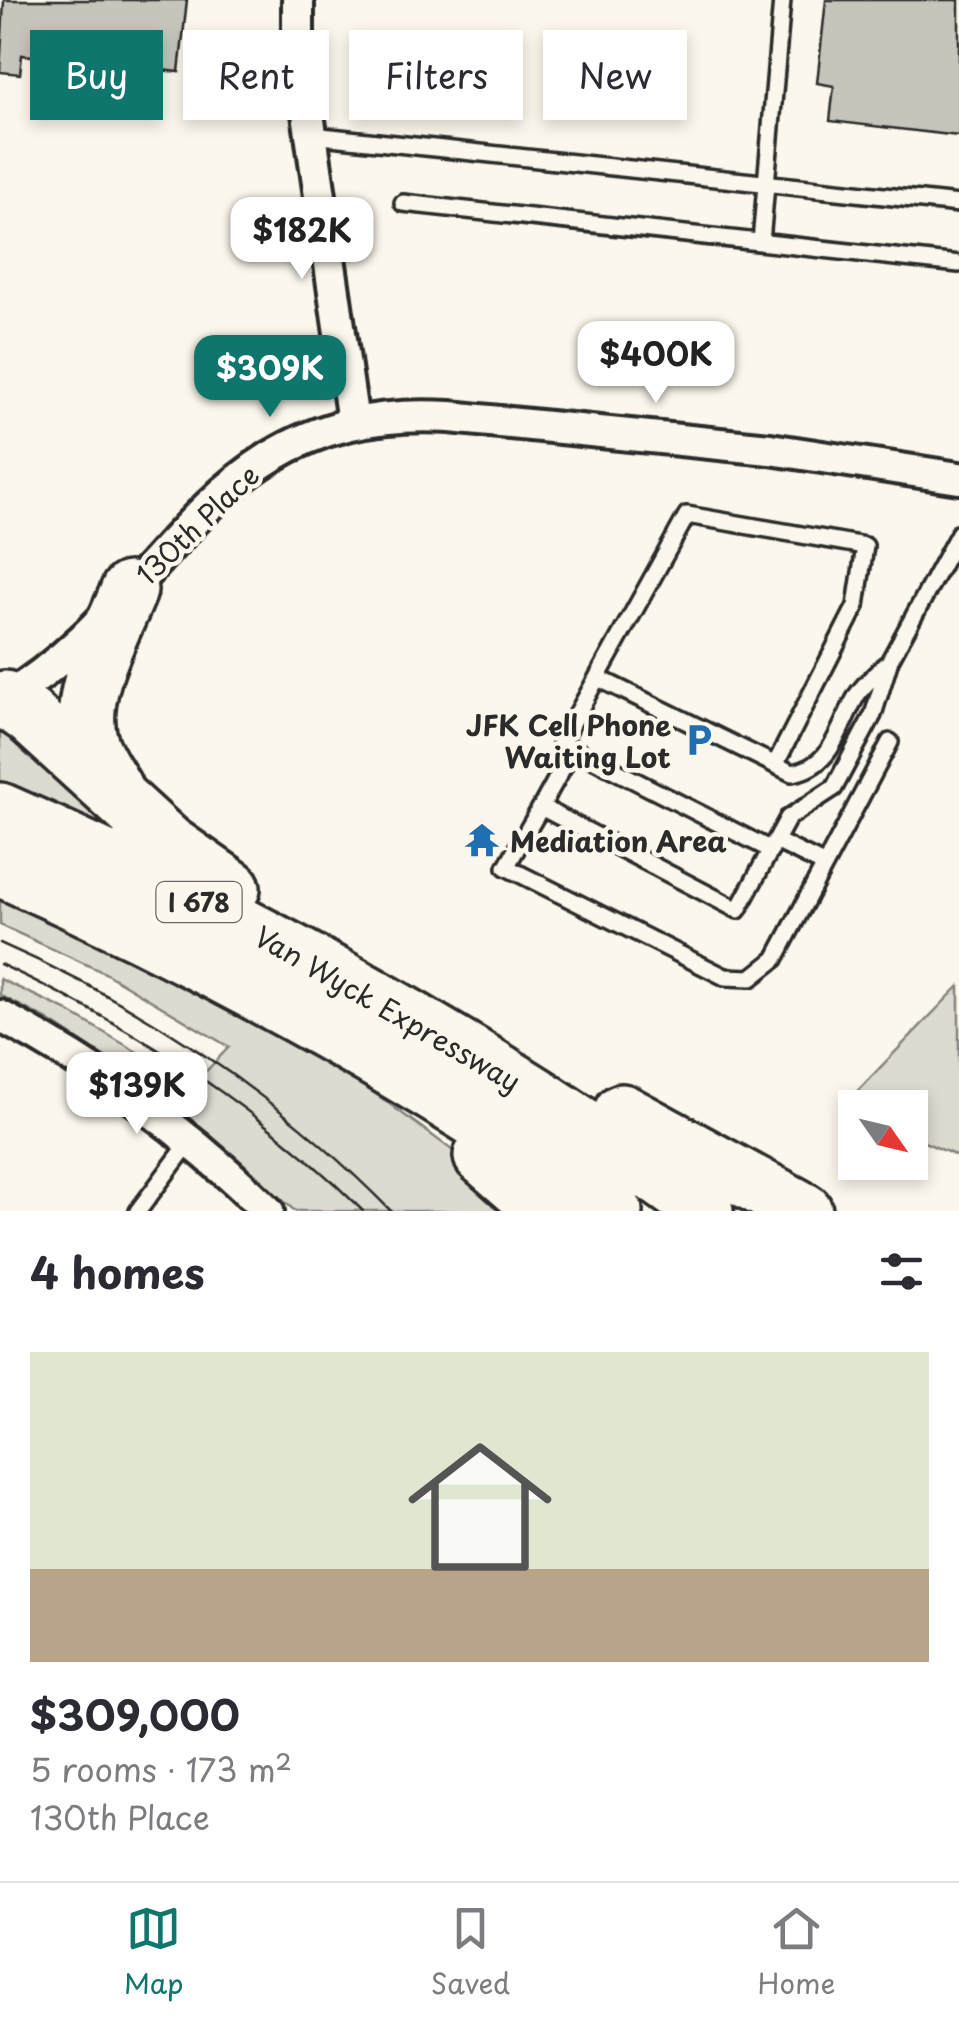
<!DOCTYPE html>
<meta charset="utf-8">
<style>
:root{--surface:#fff;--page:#f7f7f7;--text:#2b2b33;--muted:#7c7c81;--line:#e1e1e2;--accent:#0f766e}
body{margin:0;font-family:"Playpen Sans",sans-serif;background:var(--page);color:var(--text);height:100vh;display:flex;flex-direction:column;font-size:38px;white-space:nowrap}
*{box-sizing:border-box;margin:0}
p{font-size:32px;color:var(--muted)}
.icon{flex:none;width:55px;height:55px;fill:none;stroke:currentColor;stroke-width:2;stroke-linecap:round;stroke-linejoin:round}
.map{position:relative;height:1211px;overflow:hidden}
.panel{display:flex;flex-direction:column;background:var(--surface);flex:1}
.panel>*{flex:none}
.guide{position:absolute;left:30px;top:30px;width:900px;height:90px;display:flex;gap:20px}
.needle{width:65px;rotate:124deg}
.fabs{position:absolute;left:838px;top:1090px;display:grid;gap:20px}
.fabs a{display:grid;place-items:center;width:90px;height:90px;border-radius:0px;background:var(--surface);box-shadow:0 5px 15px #0003;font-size:50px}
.price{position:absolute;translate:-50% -85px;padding:0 22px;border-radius:20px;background:#fff;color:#222;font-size:32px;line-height:65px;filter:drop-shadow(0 2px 5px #0008)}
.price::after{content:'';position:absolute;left:50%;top:60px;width:30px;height:22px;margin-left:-15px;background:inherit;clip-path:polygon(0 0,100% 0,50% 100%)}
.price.on{background:var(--accent);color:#fff}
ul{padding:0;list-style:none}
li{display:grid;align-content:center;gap:20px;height:530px;padding:0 30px}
li span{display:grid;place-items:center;height:310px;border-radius:0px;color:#555}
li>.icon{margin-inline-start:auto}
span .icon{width:180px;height:180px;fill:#fffc;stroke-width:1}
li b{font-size:42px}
h2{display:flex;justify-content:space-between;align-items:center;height:120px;padding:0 30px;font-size:42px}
.pill{padding:0 35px;border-radius:0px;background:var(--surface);box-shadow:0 5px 15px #0003;font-size:35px;line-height:90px}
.pill.on{background:var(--accent);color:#fff}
.menu{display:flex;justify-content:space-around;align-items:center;height:140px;border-top:2px solid var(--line);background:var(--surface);font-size:28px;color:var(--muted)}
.menu a{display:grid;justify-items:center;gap:5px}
.menu .on{color:var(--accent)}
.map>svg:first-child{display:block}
.green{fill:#dddad0;stroke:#84827e;stroke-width:2.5}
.building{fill:#c7c4bc;stroke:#2b2b2b;stroke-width:2.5}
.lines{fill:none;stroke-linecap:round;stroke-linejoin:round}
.lane-casing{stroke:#2b2b2b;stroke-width:22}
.street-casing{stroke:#2b2b2b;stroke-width:38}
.highway-casing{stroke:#2b2b2b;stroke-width:62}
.lane{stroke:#fbf7ec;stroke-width:15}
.street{stroke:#fbf7ec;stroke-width:30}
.highway{stroke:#fbf7ec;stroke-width:55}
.tram{stroke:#2b2b2b;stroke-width:2.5}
.labels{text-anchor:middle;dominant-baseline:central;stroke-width:9;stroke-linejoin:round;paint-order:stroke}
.shield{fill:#fbf7ec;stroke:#696865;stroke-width:2.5}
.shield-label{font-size:25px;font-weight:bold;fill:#2b2b2b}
.street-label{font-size:28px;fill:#2b2b2b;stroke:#fbf7ec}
.poi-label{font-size:28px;font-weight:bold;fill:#2b2b2b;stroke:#fbf7ec;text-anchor:end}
</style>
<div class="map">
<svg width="959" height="1211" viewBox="0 0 959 1211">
<rect width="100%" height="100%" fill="#fbf7ec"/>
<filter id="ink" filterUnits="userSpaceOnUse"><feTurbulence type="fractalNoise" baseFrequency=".01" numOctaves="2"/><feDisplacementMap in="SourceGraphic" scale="20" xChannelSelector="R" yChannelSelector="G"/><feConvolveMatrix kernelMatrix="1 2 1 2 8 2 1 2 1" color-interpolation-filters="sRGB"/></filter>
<g filter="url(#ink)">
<path class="green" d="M 0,728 L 117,820 L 111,829 L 0,788 Z
M 0,897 L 126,955 L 335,1064 L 478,1169 L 523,1211 L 295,1211 L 160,1093 L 48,1020 L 0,995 L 0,979 L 66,1010 L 193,1085 L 229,1047 L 105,973 L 0,925 Z
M 959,986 L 959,1157 L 910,1136 L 910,1108 L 855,1108 L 855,1112 L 843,1106 Z"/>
<path class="building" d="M 4,0 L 187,0 L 179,72 L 22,55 L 20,74 L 0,72 Z
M 826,0 L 959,0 L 959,136 L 830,121 L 834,86 L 817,83 Z"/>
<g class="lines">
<g class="lane-casing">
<path id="lane" d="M 312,135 L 959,204
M 403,203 L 959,264
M 761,242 L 782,0
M 598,678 L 792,773 C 834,766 838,727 857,695 C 864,684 876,674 885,665
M 573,749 L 771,850
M 775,765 L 856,606 L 865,546 L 687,515 L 561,743 L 573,749 L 541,807 L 738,910 L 788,818 L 834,788 L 873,715 L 890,660 L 959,533
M 541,807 L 506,867 L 725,977 L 751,978 L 775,959 L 890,742
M 776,841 L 825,865
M 138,1211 L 191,1140"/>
</g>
<g class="street-casing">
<path id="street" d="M 298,0 L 298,45 L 353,422
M 0,702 C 176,598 206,402 450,417 L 770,449 L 959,478
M 0,1016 C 99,1068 188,1133 268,1211"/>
</g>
<g class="highway-casing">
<path id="highway" d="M 5,699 L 29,716 L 169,844 L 232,888
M 114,788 C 105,772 93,756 89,739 C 77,691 112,634 129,590
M 0,811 C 249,919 486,1050 705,1211
M 0,868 C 215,963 421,1077 614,1211
M 622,1112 L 804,1211
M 482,1156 L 545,1211"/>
</g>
<use href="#lane" class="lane"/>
<use href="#street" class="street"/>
<use href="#highway" class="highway"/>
<path class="tram" d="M 0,943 C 147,1007 279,1097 391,1211
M 0,964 C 135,1027 257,1106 363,1211"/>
</g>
</g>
<defs>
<g id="parking-bare" transform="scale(2.7)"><path d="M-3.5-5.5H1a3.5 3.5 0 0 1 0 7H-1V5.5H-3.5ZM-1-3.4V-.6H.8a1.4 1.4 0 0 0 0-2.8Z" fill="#1f6fb2" stroke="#fbf7ec" stroke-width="2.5" paint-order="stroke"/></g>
<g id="temple-bare" transform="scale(2.7)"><path d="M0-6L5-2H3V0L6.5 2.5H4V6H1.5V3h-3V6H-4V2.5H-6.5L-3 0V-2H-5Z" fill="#1f6fb2" stroke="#fbf7ec" stroke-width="2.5" paint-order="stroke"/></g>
</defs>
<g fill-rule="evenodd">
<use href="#parking-bare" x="699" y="740"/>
<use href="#temple-bare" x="482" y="840"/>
</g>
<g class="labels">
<rect class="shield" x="156.5" y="882" width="85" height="40" rx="8"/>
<g class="shield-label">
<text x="199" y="902">I 678</text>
</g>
<g class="street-label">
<text transform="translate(197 524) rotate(-44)">130th Place</text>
<text transform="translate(388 1008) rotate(30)">Van Wyck Expressway</text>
</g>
<g class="poi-label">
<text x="671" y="724">JFK Cell Phone<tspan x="671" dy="32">Waiting Lot</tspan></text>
<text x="510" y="840" text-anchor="start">Mediation Area</text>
</g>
</g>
</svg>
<div class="fabs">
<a><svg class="needle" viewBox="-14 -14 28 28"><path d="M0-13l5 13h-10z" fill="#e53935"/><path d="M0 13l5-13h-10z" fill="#7c7c81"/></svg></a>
</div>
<b class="price" style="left:302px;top:282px">$182K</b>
<b class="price" style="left:656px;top:406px">$400K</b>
<b class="price on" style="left:270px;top:420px">$309K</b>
<b class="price" style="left:137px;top:1137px">$139K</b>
<div class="guide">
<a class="pill on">Buy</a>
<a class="pill">Rent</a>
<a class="pill">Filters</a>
<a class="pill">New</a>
</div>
</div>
<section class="panel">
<h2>4 homes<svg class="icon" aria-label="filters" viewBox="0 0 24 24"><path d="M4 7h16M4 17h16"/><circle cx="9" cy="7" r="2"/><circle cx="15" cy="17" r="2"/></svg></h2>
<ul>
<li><span style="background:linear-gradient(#dfe7d0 70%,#b9a48a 0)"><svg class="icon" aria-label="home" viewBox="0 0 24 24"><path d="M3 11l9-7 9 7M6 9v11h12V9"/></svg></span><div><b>$309,000</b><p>5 rooms · 173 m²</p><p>130th Place</p></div></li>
</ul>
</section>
<nav class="menu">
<a class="on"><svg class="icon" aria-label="map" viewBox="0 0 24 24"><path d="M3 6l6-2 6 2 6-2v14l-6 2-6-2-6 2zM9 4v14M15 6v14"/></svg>Map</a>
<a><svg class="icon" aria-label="saved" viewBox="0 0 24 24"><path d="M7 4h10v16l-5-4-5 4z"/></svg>Saved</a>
<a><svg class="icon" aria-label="home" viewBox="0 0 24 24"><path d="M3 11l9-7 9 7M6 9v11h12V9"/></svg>Home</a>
</nav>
